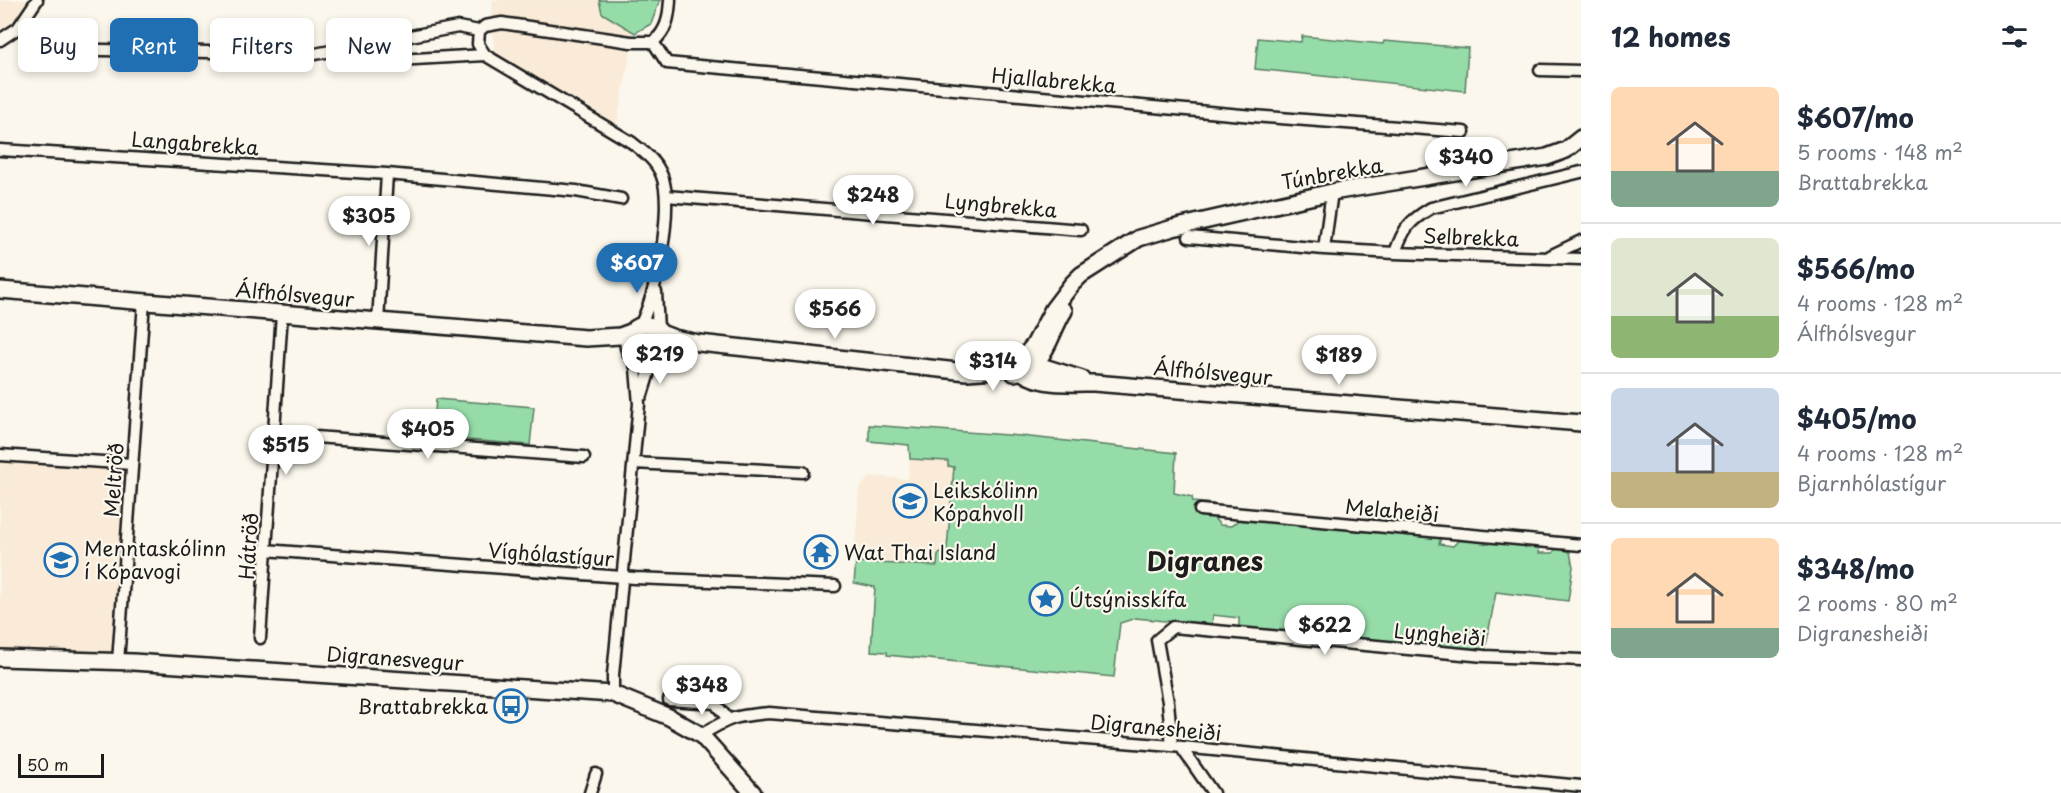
<!DOCTYPE html>
<meta charset="utf-8">
<style>
:root{--surface:#fff;--page:#f6f6f7;--text:#1f2937;--muted:#747a83;--line:#e0e1e3;--accent:#1f6fb2}
body{margin:0;font-family:"Playpen Sans",sans-serif;background:var(--page);color:var(--text);height:100vh;display:flex;flex-direction:column;font-size:22px;white-space:nowrap}
*{box-sizing:border-box;margin:0}
p{font-size:20px;color:var(--muted)}
.icon{flex:none;width:33px;height:33px;fill:none;stroke:currentColor;stroke-width:2;stroke-linecap:round;stroke-linejoin:round}
.map{position:relative;flex:1;overflow:hidden}
.panel{display:flex;flex-direction:column;background:var(--surface);width:480px}
.panel>*{flex:none}
.guide{position:absolute;left:18px;top:18px;width:570px;height:54px;display:flex;gap:12px}
.scale{position:absolute;left:18px;bottom:15px;width:86px;box-sizing:border-box;padding-left:6px;border:3px solid #1c1c1c;border-top:0;font-size:16px;line-height:21px;white-space:nowrap;color:#1c1c1c;-webkit-text-stroke:4px #fbf7ec;paint-order:stroke}
.price{position:absolute;translate:-50% -51px;padding:0 14px;border-radius:21px;background:#fff;color:#222;font-size:20px;line-height:39px;filter:drop-shadow(0 2px 3px #0008)}
.price::after{content:'';position:absolute;left:50%;top:36px;width:18px;height:14px;margin-left:-9px;background:inherit;clip-path:polygon(0 0,100% 0,50% 100%)}
.price.active{background:var(--accent);color:#fff}
ul{padding:0;list-style:none}
li{display:flex;align-items:center;gap:18px;height:150px;padding:0 30px}
li+li{border-top:2px solid var(--line)}
li span{display:grid;place-items:center;flex:none;width:168px;height:120px;border-radius:9px;color:#555}
li>.icon{margin-inline-start:auto}
span .icon{width:72px;height:72px;fill:#fffc;stroke-width:1}
li b{font-size:26px}
h2{display:flex;justify-content:space-between;align-items:center;height:72px;padding:0 30px;font-size:26px}
.pill{padding:0 21px;border-radius:9px;background:var(--surface);box-shadow:0 3px 9px #0003;font-size:21px;line-height:54px}
.pill.active{background:var(--accent);color:#fff}
main{display:flex;flex:1;min-height:0}
.map>svg:first-child{display:block}
.built{fill:#f9ebd7}
.green{fill:#96dca9;stroke:#597c62;stroke-width:1.5}
.lines{fill:none;stroke-linecap:round;stroke-linejoin:round}
.street-casing{stroke:#1c1c1c;stroke-width:15}
.secondary-casing{stroke:#1c1c1c;stroke-width:20}
.street{stroke:#fbf7ec;stroke-width:10}
.secondary{stroke:#fbf7ec;stroke-width:15}
.labels{text-anchor:middle;dominant-baseline:central;stroke-width:4.5;stroke-linejoin:round;paint-order:stroke}
.street-label{font-size:20px;fill:#1c1c1c;stroke:#fbf7ec}
.poi-label{font-size:20px;fill:#1c1c1c;stroke:#fbf7ec;text-anchor:start}
.district-label{font-size:26px;font-weight:bold;fill:#1c1c1c;stroke:#fbf7ec}
</style>
<main>
<div class="map">
<svg width="1581" height="793" viewBox="0 0 1581 793">
<rect width="100%" height="100%" fill="#fbf7ec"/>
<filter id="ink" filterUnits="userSpaceOnUse"><feTurbulence type="fractalNoise" baseFrequency=".0167" numOctaves="2"/><feDisplacementMap in="SourceGraphic" scale="12" xChannelSelector="R" yChannelSelector="G"/><feConvolveMatrix kernelMatrix="1 2 1 2 8 2 1 2 1" color-interpolation-filters="sRGB"/></filter>
<g filter="url(#ink)">
<path class="built" d="M 0,0 L 42,0 L 0,44 Z
M 493,0 L 599,0 L 602,13 L 633,25 L 631,50 L 616,128 L 496,59 L 491,20 Z
M 0,458 L 127,467 L 114,656 L 0,652 Z
M 910,459 L 948,461 L 960,467 L 958,543 L 938,566 L 886,564 L 879,568 L 854,566 L 859,488 L 871,476 L 908,479 Z"/>
<path class="green" d="M 599,0 L 660,0 L 651,24 L 635,33 L 602,13 Z
M 1302,36 L 1383,44 L 1384,41 L 1468,48 L 1465,91 L 1255,69 L 1258,38 L 1301,42 Z
M 436,399 L 534,407 L 530,445 L 433,437 Z
M 869,425 L 1021,436 L 1176,453 L 1174,493 L 1192,497 L 1193,502 L 1213,504 L 1212,516 L 1220,525 L 1231,526 L 1240,519 L 1368,528 L 1441,538 L 1439,544 L 1453,546 L 1459,540 L 1539,546 L 1539,553 L 1553,553 L 1557,547 L 1570,552 L 1573,567 L 1568,601 L 1496,592 L 1484,656 L 1239,628 L 1239,618 L 1213,615 L 1212,626 L 1136,618 L 1120,623 L 1114,677 L 887,655 L 887,652 L 871,651 L 875,587 L 854,583 L 856,562 L 937,566 L 938,555 L 947,549 L 954,467 L 948,466 L 948,461 L 910,459 L 909,445 L 869,441 Z"/>
<g class="lines">
<g class="street-casing">
<path id="street" d="M 479,31 L 478,44 L 485,55 L 631,142 C 644,152 656,160 662,176 C 674,207 656,299 639,327
M 479,31 L 485,26 L 502,23 L 631,42 L 653,42 C 667,31 669,17 670,0
M 0,40 L 18,28 L 37,0
M 653,42 L 667,63 L 1253,116 L 1464,132
M 48,49 L 315,54 L 458,27 L 479,31
M 362,62 L 485,55
M 1540,70 L 1581,71
M 0,150 L 387,174 L 576,191 L 621,199
M 666,196 L 1081,230
M 1189,237 L 1324,249 L 1395,253 L 1581,259
M 1324,249 L 1332,192
M 1395,253 C 1403,229 1409,221 1431,208 L 1581,172
M 1550,256 L 1581,241
M 656,292 L 658,330
M 378,322 L 387,174
M 642,395 L 650,369 L 656,357
M 275,434 L 584,457
M 0,455 L 132,464
M 634,463 L 803,472
M 1200,510 L 1581,545
M 265,550 L 635,578 L 835,586
M 260,638 L 282,313
M 118,662 L 144,302
M 613,694 L 613,675 L 639,404 L 636,368 L 632,354
M 669,700 L 715,703 L 727,718
M 701,735 C 730,717 735,716 769,713 L 1172,746 L 1581,786
M 1172,746 L 1168,702 L 1157,640 L 1173,627 L 1484,656 L 1581,660
M 1181,747 L 1213,793
M 590,793 L 596,774"/>
</g>
<g class="secondary-casing">
<path id="secondary" d="M 0,290 L 586,338 L 620,336 L 631,332
M628 343a18 18 0 1 1 36 0a18 18 0 1 1-36 0Z
M 661,333 L 674,338 L 699,343 L 967,372 L 995,370 L 1022,359 L 1034,345 L 1053,309 L 1072,284 L 1081,275 L 1139,238 L 1173,228 L 1332,192 L 1547,157 L 1566,150 L 1581,138
M 1028,362 L 1082,379
M 1013,363 C 1030,387 1068,383 1094,383 L 1581,423
M 1014,373 C 1047,367 1049,334 1064,311
M 0,658 L 133,662 L 613,694 L 669,717 L 701,735 L 753,793"/>
</g>
<use href="#street" class="street"/>
<use href="#secondary" class="secondary"/>
</g>
</g>
<defs>
<g id="school-ring" transform="scale(1.725)"><circle r="9.5" fill="#fbf7ec" stroke="#1f6fb2" stroke-width="1.5"/><path d="M0-5L7-2L0 1L-7-2ZM-4 1L0 2.5L4 1V4Q0 6-4 4Z" fill="#1f6fb2"/></g>
<g id="temple-ring" transform="scale(1.725)"><circle r="9.5" fill="#fbf7ec" stroke="#1f6fb2" stroke-width="1.5"/><path d="M0-6L5-2H3V0L6.5 2.5H4V6H1.5V3h-3V6H-4V2.5H-6.5L-3 0V-2H-5Z" fill="#1f6fb2"/></g>
<g id="university-ring" transform="scale(1.725)"><circle r="9.5" fill="#fbf7ec" stroke="#1f6fb2" stroke-width="1.5"/><path d="M0-5L7-2L0 1L-7-2ZM-4 1L0 2.5L4 1V4Q0 6-4 4Z" fill="#1f6fb2"/></g>
<g id="sight-ring" transform="scale(1.725)"><circle r="9.5" fill="#fbf7ec" stroke="#1f6fb2" stroke-width="1.5"/><path d="M0-6L1.8-2.2L6-1.7L2.9 1.2L3.7 5.4L0 3.3L-3.7 5.4L-2.9 1.2L-6-1.7L-1.8-2.2Z" fill="#1f6fb2"/></g>
<g id="bus-ring" transform="scale(1.725)"><circle r="9.5" fill="#fbf7ec" stroke="#1f6fb2" stroke-width="1.5"/><path d="M-5-6H5V4H4V6H2V4H-2V6H-4V4H-5ZM-3.5-4V0h7V-4ZM-3.5 1.2v1.5H-2V1.2ZM2 1.2v1.5H3.5V1.2Z" fill="#1f6fb2"/></g>
</defs>
<g fill-rule="evenodd">
<use href="#school-ring" x="910" y="501"/>
<use href="#temple-ring" x="821" y="552"/>
<use href="#university-ring" x="61" y="560"/>
<use href="#sight-ring" x="1046" y="599"/>
<use href="#bus-ring" x="511" y="706"/>
</g>
<g class="labels">
<g class="street-label">
<text transform="translate(1054 80) rotate(5)">Hjallabrekka</text>
<text transform="translate(195 143) rotate(4)">Langabrekka</text>
<text transform="translate(1332 173) rotate(-10)">Túnbrekka</text>
<text transform="translate(1001 205) rotate(5)">Lyngbrekka</text>
<text transform="translate(1471 237) rotate(2)">Selbrekka</text>
<text transform="translate(295 294) rotate(5)">Álfhólsvegur</text>
<text transform="translate(1213 372) rotate(5)">Álfhólsvegur</text>
<text transform="translate(113 480) rotate(-86)">Meltröð</text>
<text transform="translate(1392 510) rotate(5)">Melaheiði</text>
<text transform="translate(248 546) rotate(-86)">Hátröð</text>
<text transform="translate(551 554) rotate(4)">Víghólastígur</text>
<text transform="translate(1440 634) rotate(5)">Lyngheiði</text>
<text transform="translate(395 658) rotate(4)">Digranesvegur</text>
<text transform="translate(1156 727) rotate(5)">Digranesheiði</text>
</g>
<g class="poi-label">
<text x="933" y="490">Leikskólinn<tspan x="933" dy="23">Kópahvoll</tspan></text>
<text x="84" y="548">Menntaskólinn<tspan x="84" dy="23">í Kópavogi</tspan></text>
<text x="844" y="552">Wat Thai Island</text>
<text x="1069" y="599">Útsýnisskífa</text>
<text x="488" y="706" text-anchor="end">Brattabrekka</text>
</g>
<g class="district-label">
<text x="1205" y="560">Digranes</text>
</g>
</g>
</svg>
<div class="scale">50 m</div>
<b class="price" style="left:1466px;top:188px">$340</b>
<b class="price" style="left:873px;top:226px">$248</b>
<b class="price" style="left:369px;top:247px">$305</b>
<b class="price active" style="left:637px;top:294px">$607</b>
<b class="price" style="left:835px;top:340px">$566</b>
<b class="price" style="left:660px;top:385px">$219</b>
<b class="price" style="left:1339px;top:386px">$189</b>
<b class="price" style="left:993px;top:392px">$314</b>
<b class="price" style="left:428px;top:460px">$405</b>
<b class="price" style="left:286px;top:476px">$515</b>
<b class="price" style="left:1325px;top:656px">$622</b>
<b class="price" style="left:702px;top:716px">$348</b>
<div class="guide">
<a class="pill">Buy</a>
<a class="pill active">Rent</a>
<a class="pill">Filters</a>
<a class="pill">New</a>
</div>
</div>
<section class="panel">
<h2>12 homes<svg class="icon" aria-label="filters" viewBox="0 0 24 24"><path d="M4 7h16M4 17h16"/><circle cx="9" cy="7" r="2"/><circle cx="15" cy="17" r="2"/></svg></h2>
<ul>
<li><span style="background:linear-gradient(#ffd9b3 70%,#7fa58c 0)"><svg class="icon" aria-label="home" viewBox="0 0 24 24"><path d="M3 11l9-7 9 7M6 9v11h12V9"/></svg></span><div><b>$607/mo</b><p>5 rooms · 148 m²</p><p>Brattabrekka</p></div></li>
<li><span style="background:linear-gradient(#dfe7d0 65%,#8fb573 0)"><svg class="icon" aria-label="home" viewBox="0 0 24 24"><path d="M3 11l9-7 9 7M6 9v11h12V9"/></svg></span><div><b>$566/mo</b><p>4 rooms · 128 m²</p><p>Álfhólsvegur</p></div></li>
<li><span style="background:linear-gradient(#c9d6e8 70%,#c2b280 0)"><svg class="icon" aria-label="home" viewBox="0 0 24 24"><path d="M3 11l9-7 9 7M6 9v11h12V9"/></svg></span><div><b>$405/mo</b><p>4 rooms · 128 m²</p><p>Bjarnhólastígur</p></div></li>
<li><span style="background:linear-gradient(#ffd9b3 75%,#7fa58c 0)"><svg class="icon" aria-label="home" viewBox="0 0 24 24"><path d="M3 11l9-7 9 7M6 9v11h12V9"/></svg></span><div><b>$348/mo</b><p>2 rooms · 80 m²</p><p>Digranesheiði</p></div></li>
</ul>
</section>
</main>
